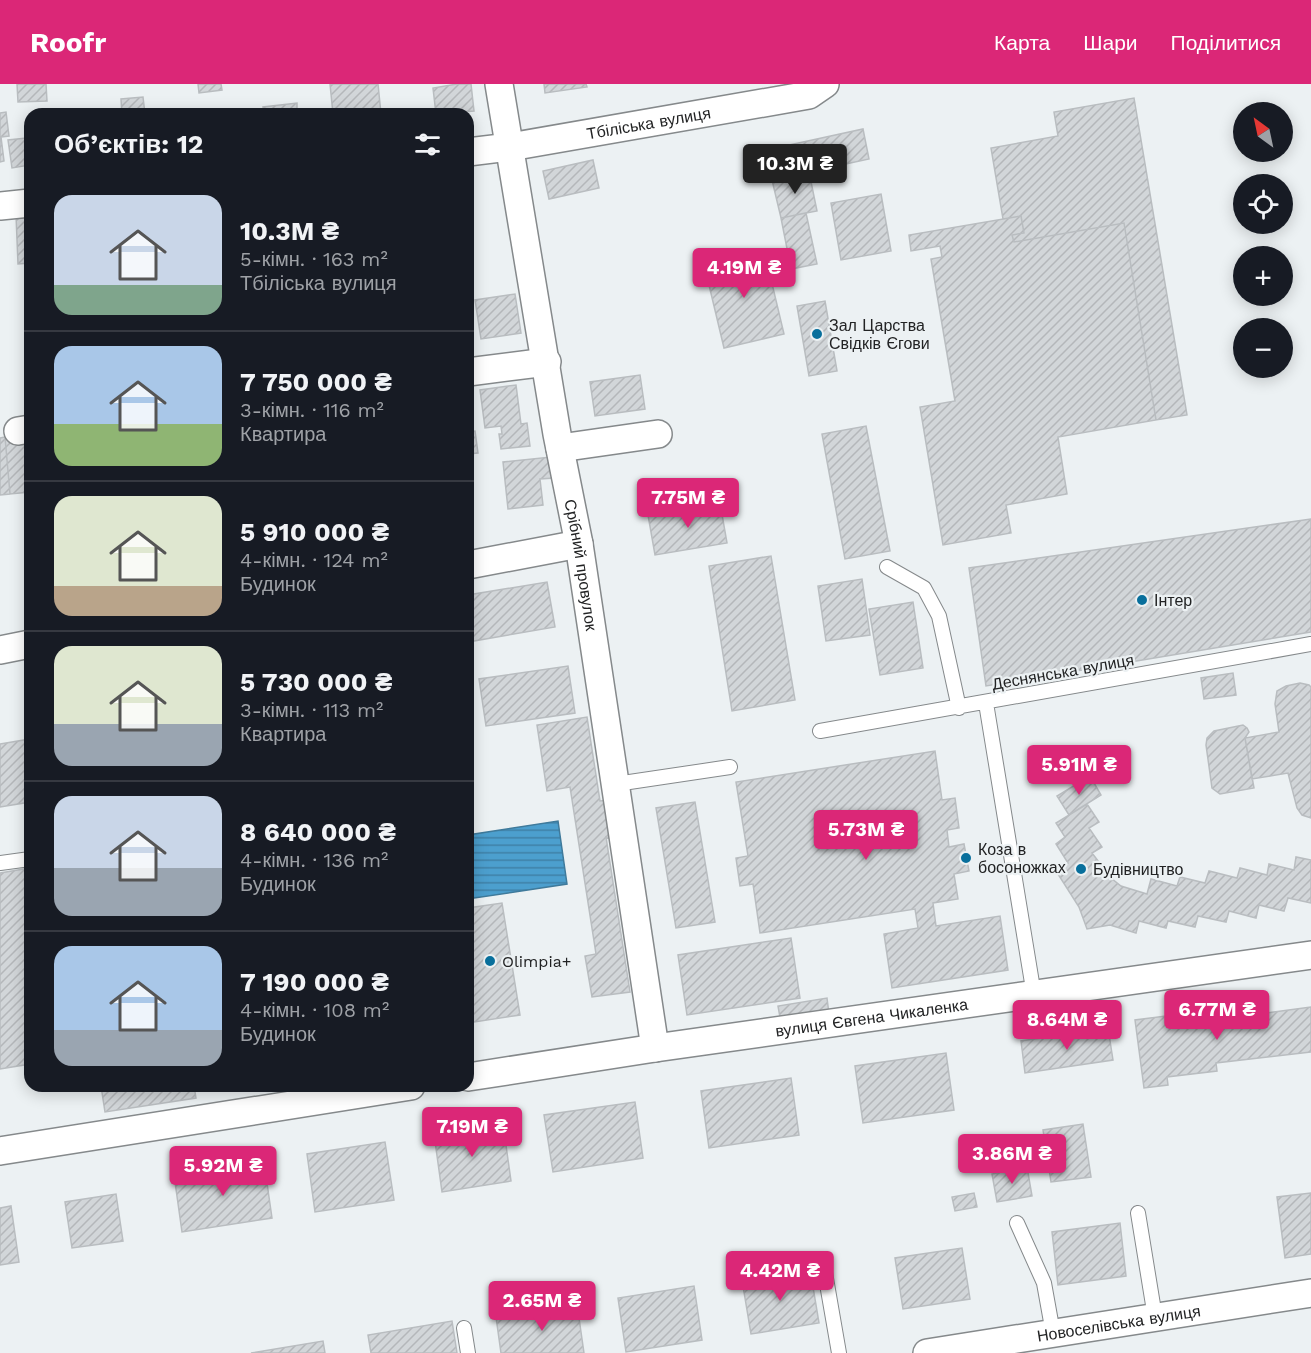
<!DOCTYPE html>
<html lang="uk">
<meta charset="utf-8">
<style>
:root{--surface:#171b24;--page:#242831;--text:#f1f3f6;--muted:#9ea1a6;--line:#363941;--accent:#db2777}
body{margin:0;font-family:"Work Sans",sans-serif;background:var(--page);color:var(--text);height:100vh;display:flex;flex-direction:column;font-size:22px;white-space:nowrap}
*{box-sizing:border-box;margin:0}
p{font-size:20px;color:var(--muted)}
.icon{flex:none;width:33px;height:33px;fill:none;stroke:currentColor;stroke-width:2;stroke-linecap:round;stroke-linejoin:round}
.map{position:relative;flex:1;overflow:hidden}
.drawer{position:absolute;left:24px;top:24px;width:450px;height:984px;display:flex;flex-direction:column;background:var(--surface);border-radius:18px;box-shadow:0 3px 15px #0003}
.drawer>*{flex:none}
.needle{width:39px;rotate:327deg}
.tools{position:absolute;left:1233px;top:18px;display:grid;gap:12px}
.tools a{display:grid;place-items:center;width:60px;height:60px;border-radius:50%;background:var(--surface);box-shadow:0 3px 15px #0003;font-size:30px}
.price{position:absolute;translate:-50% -51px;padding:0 14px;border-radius:6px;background:var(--accent);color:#fff;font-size:20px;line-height:39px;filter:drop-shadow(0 2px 3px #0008)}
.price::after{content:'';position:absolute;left:50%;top:36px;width:18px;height:14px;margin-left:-9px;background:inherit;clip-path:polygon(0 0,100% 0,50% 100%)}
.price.active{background:#222;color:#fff}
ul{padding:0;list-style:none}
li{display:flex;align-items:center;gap:18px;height:150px;padding:0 30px}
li+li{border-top:2px solid var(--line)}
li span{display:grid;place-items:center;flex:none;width:168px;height:120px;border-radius:18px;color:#555}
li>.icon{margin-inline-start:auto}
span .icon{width:72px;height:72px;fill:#fffc;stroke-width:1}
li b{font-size:26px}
h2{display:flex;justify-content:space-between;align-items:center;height:72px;padding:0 30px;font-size:26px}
header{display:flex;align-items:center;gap:36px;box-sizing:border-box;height:84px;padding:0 30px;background:var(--accent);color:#fff}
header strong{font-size:28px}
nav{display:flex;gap:33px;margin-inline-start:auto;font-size:21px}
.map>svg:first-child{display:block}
.water{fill:url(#water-rules);stroke:#3f7a9b;stroke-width:1.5}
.building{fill:url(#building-hatch);stroke:#b9bdc0;stroke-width:1.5}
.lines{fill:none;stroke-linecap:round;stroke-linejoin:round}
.service-casing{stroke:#85898b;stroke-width:16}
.minor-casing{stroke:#85898b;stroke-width:30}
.service{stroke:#fff;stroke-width:14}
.minor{stroke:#fff;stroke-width:27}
.poi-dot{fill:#086f9c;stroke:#ecf1f3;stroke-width:2}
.labels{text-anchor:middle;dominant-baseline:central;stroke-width:4.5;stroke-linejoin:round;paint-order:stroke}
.street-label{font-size:16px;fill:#222324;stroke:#ecf1f3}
.poi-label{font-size:16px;fill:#222324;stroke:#ecf1f3;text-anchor:start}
</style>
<header>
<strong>Roofr</strong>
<nav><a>Карта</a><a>Шари</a><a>Поділитися</a></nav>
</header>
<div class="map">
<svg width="1311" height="1269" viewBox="0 0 1311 1269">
<defs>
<pattern id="water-rules" width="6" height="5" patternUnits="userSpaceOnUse" patternTransform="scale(1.5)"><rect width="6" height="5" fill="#4c9fce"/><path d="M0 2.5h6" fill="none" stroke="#3f81a7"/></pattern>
<pattern id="building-hatch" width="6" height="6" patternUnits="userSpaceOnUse" patternTransform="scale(1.5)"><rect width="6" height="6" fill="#d2d6d9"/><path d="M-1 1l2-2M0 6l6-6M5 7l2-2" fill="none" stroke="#b4b7ba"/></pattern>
</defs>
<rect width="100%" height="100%" fill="#ecf1f3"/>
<path class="water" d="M 558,737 L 567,800 L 468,815 L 468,751 Z"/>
<path class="building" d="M 17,0 L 46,0 L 47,17 L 18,18 Z
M 198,0 L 221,0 L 222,6 L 199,9 Z
M 330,0 L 378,0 L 381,30 L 333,30 Z
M 457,0 L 471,0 L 474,27 L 436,30 L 433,4 Z
M 544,0 L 586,0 L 587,3 L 545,9 Z
M 143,13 L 145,30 L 122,30 L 121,15 Z
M 1134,14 L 1187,331 L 1156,336 L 1124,139 L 1014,158 L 1012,151 L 1024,149 L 1021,132 L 1003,135 L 991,64 L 1058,52 L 1054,28 Z
M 297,19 L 297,30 L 264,30 L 263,23 Z
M 6,28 L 9,52 L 1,53 L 4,77 L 0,78 L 0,29 Z
M 863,45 L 869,75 L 772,96 L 766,66 Z
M 26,54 L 30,81 L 12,84 L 8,56 Z
M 593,76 L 599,104 L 549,115 L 543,87 Z
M 809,88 L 817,127 L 781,134 L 772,96 Z
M 881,110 L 891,167 L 841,176 L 831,119 Z
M 806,129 L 817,180 L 791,185 L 781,134 Z
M 30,130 L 30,179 L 18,180 L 16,131 Z
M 1021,132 L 1024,149 L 1012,151 L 1014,158 L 1124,139 L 1156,336 L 1058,353 L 1067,410 L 1006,421 L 1011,449 L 943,461 L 920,323 L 955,317 L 931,175 L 942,173 L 940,162 L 911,167 L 909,151 Z
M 764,166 L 784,250 L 724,264 L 704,180 Z
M 515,210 L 521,249 L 481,255 L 475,216 Z
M 825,217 L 837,287 L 809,292 L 797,222 Z
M 640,291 L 645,325 L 595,332 L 590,298 Z
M 516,301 L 521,340 L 527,339 L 530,362 L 501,365 L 499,350 L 502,350 L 501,342 L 485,344 L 480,306 Z
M 866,342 L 890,467 L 845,475 L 822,350 Z
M 475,347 L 478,369 L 468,370 L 468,348 Z
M 30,351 L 30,408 L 10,410 L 5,353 Z
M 5,353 L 10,410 L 0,411 L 0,354 Z
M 551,373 L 554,394 L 540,395 L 543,421 L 508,425 L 503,378 Z
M 720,419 L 727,459 L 655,471 L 648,431 Z
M 1311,435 L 1311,548 L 986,602 L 969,484 Z
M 771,472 L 795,616 L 732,627 L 709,482 Z
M 862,495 L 870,551 L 826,557 L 818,502 Z
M 547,498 L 555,543 L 468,558 L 468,511 Z
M 913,518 L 923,584 L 880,591 L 869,525 Z
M 568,582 L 575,629 L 486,642 L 479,595 Z
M 1233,589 L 1236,611 L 1204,615 L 1201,594 Z
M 1300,599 L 1309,601 L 1311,603 L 1311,734 L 1302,731 L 1297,724 L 1288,689 L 1252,695 L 1245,654 L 1279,648 L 1275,620 L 1277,607 L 1286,602 Z
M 587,633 L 600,717 L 610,716 L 618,759 L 606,753 L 630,908 L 592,913 L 585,872 L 596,870 L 570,703 L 547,707 L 537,641 Z
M 1243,641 L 1247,644 L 1249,648 L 1245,654 L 1254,704 L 1220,710 L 1212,704 L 1206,661 L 1207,654 L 1214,647 Z
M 30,655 L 30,718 L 0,723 L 0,660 Z
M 935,667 L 942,716 L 955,714 L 959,744 L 947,746 L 949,763 L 964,760 L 969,787 L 954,790 L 958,815 L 933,819 L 936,842 L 1000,832 L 1008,886 L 892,904 L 884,850 L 918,844 L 915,825 L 760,849 L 753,800 L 740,802 L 736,774 L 748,772 L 736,698 Z
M 1090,692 L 1101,711 L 1069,731 L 1057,712 Z
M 695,718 L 715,838 L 676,844 L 656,724 Z
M 1087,720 L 1099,738 L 1089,744 L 1102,763 L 1092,769 L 1111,794 L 1121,802 L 1147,810 L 1151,795 L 1177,802 L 1180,793 L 1205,799 L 1209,787 L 1237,794 L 1240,784 L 1267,791 L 1269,780 L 1294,786 L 1296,773 L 1311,776 L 1311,819 L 1288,814 L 1284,827 L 1259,821 L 1256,834 L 1229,827 L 1226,838 L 1198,832 L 1195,843 L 1168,837 L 1166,844 L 1139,837 L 1136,849 L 1110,841 L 1087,845 L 1079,823 L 1056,787 L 1068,779 L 1056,760 L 1065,753 L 1056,739 Z
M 30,784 L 30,980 L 0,985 L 0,789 Z
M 502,819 L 520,931 L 468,939 L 468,824 Z
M 791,854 L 800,914 L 687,931 L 678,871 Z
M 827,914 L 829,930 L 781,939 L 778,922 Z
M 1311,923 L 1311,968 L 1216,979 L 1217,987 L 1167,993 L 1168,1001 L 1144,1004 L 1135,936 L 1212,926 L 1214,936 Z
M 1108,944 L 1113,976 L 1025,989 L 1021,957 Z
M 946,969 L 954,1026 L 863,1039 L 855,982 Z
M 791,994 L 799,1051 L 709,1064 L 701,1007 Z
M 101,1002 L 194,1002 L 196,1014 L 105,1028 Z
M 635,1018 L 643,1074 L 553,1088 L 544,1031 Z
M 503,1040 L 511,1097 L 442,1108 L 434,1050 Z
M 1083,1040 L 1091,1093 L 1051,1098 L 1043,1046 Z
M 385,1058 L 394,1116 L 315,1128 L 307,1070 Z
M 264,1078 L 272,1134 L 182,1148 L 174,1091 Z
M 1027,1083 L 1032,1112 L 997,1118 L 992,1090 Z
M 974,1109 L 977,1123 L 955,1127 L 952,1113 Z
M 1311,1109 L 1311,1170 L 1285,1174 L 1277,1113 Z
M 116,1110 L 123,1157 L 72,1164 L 65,1118 Z
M 11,1122 L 19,1178 L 0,1181 L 0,1124 Z
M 1120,1139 L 1126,1192 L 1058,1201 L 1052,1148 Z
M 962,1164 L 970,1215 L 903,1225 L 895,1174 Z
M 810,1185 L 819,1239 L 751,1250 L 742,1196 Z
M 694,1202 L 702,1256 L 626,1268 L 618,1214 Z
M 577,1220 L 584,1269 L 501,1269 L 496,1233 Z
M 452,1237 L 457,1269 L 371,1269 L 368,1251 Z
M 323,1257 L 325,1269 L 251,1269 Z"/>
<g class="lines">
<g class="service-casing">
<path id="service" d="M 887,483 L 924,504 L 939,532 L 959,624
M 986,619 L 1034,911
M 820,647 L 1311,560
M 616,700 L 730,683
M 0,779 L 30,775
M 1138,1129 L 1155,1233
M 1017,1139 L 1044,1199 L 1053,1249
M 755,1189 L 823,1177 L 839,1269
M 464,1244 L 468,1269"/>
</g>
<g class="minor-casing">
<g id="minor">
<path id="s1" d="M 499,0 L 557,350 L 579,460 L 655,964"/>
<path id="s2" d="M 468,68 L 510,63 L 809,11 L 825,0"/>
<path d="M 0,122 L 30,119"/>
<path d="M 468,288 L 547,278"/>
<path d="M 18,347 L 30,345"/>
<path d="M 560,364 L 658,350"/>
<path d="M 468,481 L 579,460"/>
<path d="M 0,566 L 30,560"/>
<path id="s3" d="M 468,993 L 655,964 L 1311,871"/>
<path d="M 0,1067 L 411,1002"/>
<path id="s4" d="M 927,1269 L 1311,1209"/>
</g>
</g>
<use href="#service" class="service"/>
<use href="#minor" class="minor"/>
</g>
<g class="poi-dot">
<circle cx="817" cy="250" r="6"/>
<circle cx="1142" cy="516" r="6"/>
<circle cx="966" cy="774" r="6"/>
<circle cx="1081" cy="785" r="6"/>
<circle cx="490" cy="877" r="6"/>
</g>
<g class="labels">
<g class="street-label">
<text stroke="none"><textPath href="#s2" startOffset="183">Тбіліська вулиця</textPath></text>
<text stroke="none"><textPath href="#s1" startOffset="488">Срібний провулок</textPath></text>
<text transform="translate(1063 588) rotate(-10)">Деснянська вулиця</text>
<text stroke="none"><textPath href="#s3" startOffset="408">вулиця Євгена Чикаленка</textPath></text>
<text stroke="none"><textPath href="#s4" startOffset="194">Новоселівська вулиця</textPath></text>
</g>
<g class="poi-label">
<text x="829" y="241">Зал Царства<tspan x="829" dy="18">Свідків Єгови</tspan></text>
<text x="1154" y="516">Інтер</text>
<text x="978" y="765">Коза в<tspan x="978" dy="18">босоножках</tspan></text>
<text x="1093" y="785">Будівництво</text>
<text x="502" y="877">Olimpia+</text>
</g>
</g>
</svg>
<div class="tools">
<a><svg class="needle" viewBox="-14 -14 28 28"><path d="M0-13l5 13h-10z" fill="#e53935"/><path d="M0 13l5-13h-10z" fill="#9ea1a6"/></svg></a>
<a><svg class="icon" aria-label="locate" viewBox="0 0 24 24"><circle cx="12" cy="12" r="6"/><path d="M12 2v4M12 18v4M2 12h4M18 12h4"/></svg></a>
<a>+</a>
<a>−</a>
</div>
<b class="price active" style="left:795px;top:111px">10.3M ₴</b>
<b class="price" style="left:744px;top:215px">4.19M ₴</b>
<b class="price" style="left:688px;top:445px">7.75M ₴</b>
<b class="price" style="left:1079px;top:712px">5.91M ₴</b>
<b class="price" style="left:866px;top:777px">5.73M ₴</b>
<b class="price" style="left:1217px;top:957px">6.77M ₴</b>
<b class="price" style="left:1067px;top:967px">8.64M ₴</b>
<b class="price" style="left:472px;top:1074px">7.19M ₴</b>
<b class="price" style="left:1012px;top:1101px">3.86M ₴</b>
<b class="price" style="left:223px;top:1113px">5.92M ₴</b>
<b class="price" style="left:780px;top:1218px">4.42M ₴</b>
<b class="price" style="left:542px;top:1248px">2.65M ₴</b>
<section class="drawer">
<h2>Об’єктів: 12<svg class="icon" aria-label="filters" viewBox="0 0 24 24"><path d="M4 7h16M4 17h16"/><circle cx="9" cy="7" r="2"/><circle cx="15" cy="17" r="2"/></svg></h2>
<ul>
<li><span style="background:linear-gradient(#c9d6e8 75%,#7fa58c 0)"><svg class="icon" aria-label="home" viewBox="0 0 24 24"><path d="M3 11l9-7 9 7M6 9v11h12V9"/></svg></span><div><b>10.3M ₴</b><p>5-кімн. · 163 m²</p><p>Тбіліська вулиця</p></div></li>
<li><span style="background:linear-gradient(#a9c7e8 65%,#8fb573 0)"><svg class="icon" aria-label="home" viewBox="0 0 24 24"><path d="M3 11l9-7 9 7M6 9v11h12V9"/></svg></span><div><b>7 750 000 ₴</b><p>3-кімн. · 116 m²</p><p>Квартира</p></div></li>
<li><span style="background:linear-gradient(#dfe7d0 75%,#b9a48a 0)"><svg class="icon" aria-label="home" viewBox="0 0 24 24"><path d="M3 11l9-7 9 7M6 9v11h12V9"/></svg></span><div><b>5 910 000 ₴</b><p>4-кімн. · 124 m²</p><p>Будинок</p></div></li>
<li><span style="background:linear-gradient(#dfe7d0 65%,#9aa5b1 0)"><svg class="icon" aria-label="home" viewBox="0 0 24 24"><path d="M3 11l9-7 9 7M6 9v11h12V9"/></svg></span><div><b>5 730 000 ₴</b><p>3-кімн. · 113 m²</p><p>Квартира</p></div></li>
<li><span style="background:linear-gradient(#c9d6e8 60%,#9aa5b1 0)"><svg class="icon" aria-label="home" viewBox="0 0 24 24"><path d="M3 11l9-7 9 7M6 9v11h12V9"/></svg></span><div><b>8 640 000 ₴</b><p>4-кімн. · 136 m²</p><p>Будинок</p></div></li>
<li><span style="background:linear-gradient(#a9c7e8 70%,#9aa5b1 0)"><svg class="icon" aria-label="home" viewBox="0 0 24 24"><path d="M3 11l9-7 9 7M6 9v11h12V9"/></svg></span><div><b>7 190 000 ₴</b><p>4-кімн. · 108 m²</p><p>Будинок</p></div></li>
</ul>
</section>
</div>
